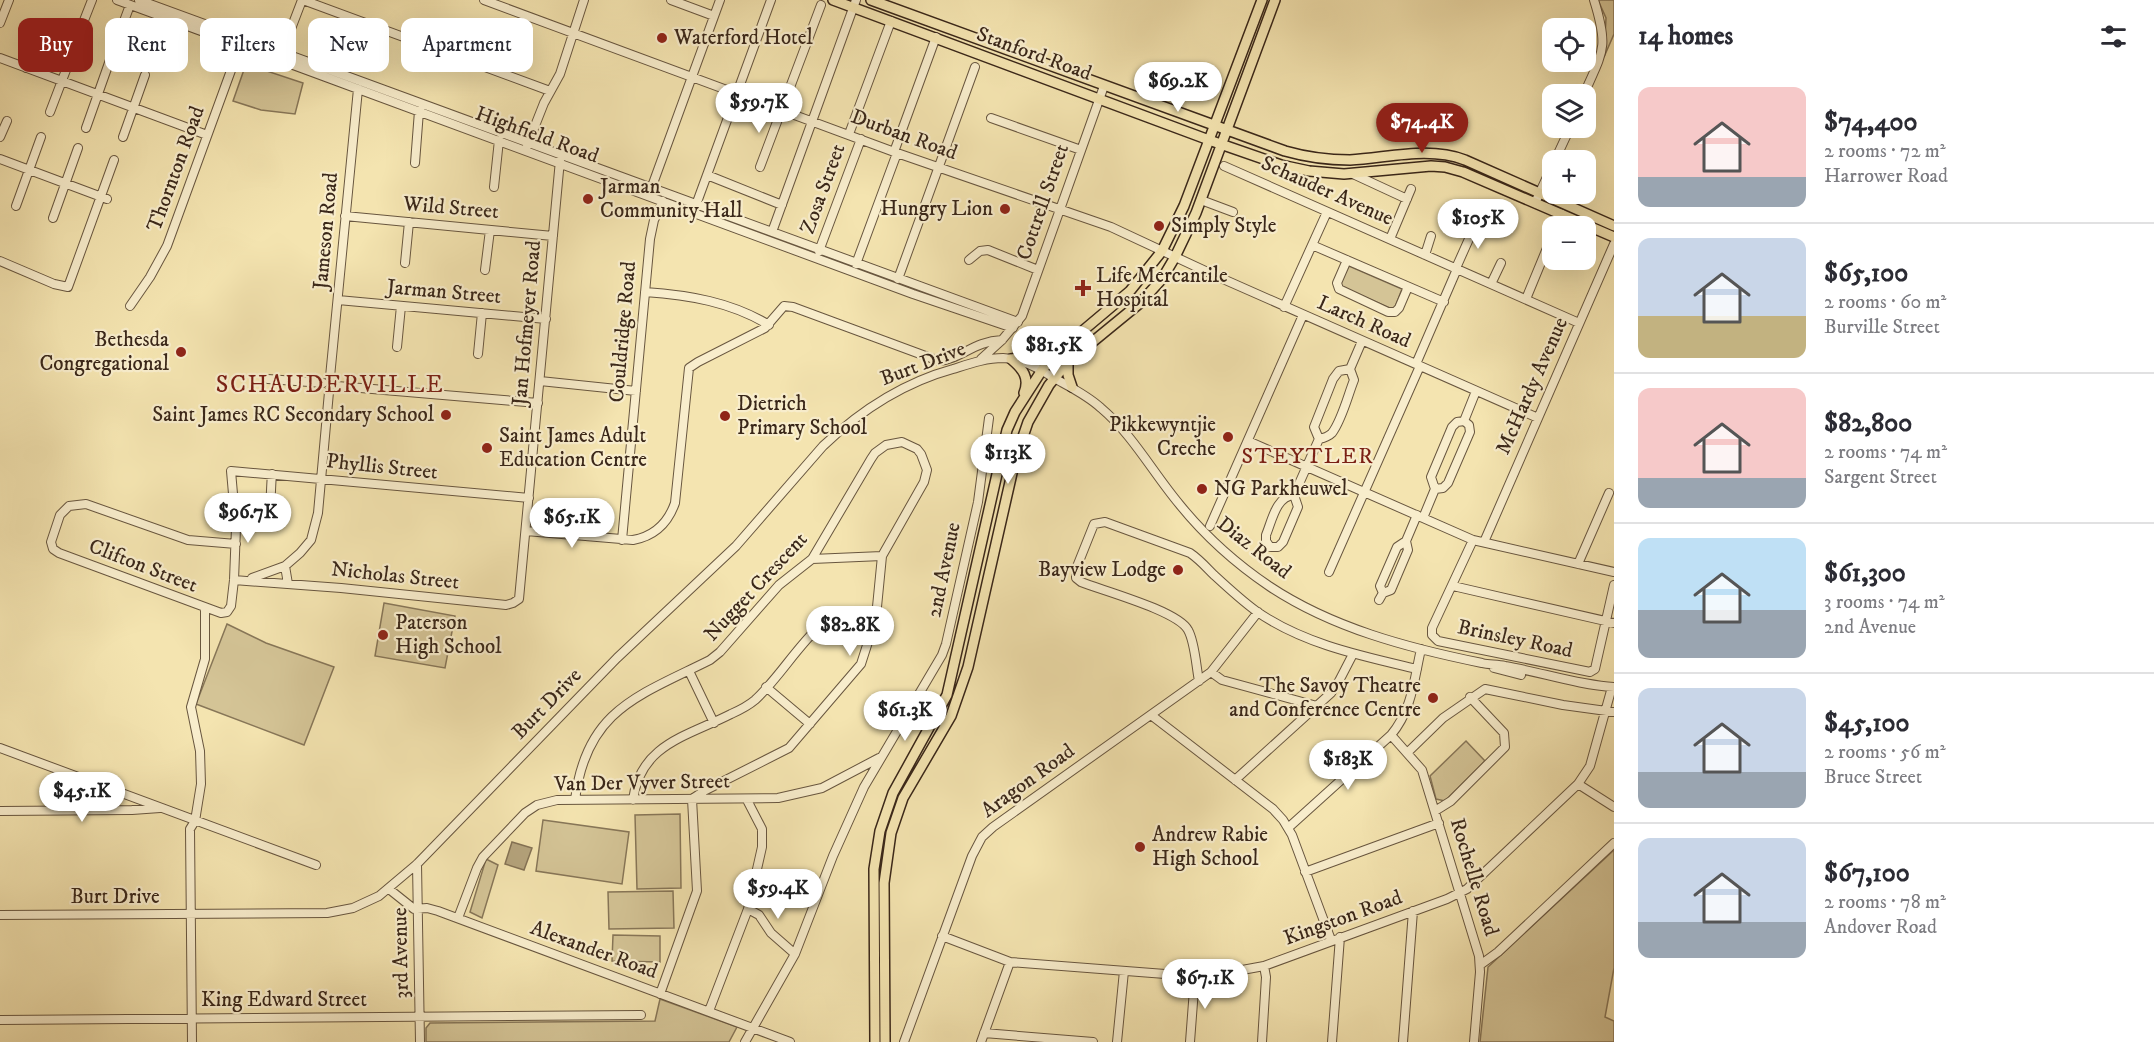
<!DOCTYPE html>
<meta charset="utf-8">
<style>
:root{--surface:#fff;--page:#f7f7f7;--text:#2b2b33;--muted:#7c7c81;--line:#e1e1e2;--accent:#8f2418}
body{margin:0;font-family:"IM FELL DW Pica",serif;background:var(--page);color:var(--text);height:100vh;display:flex;flex-direction:column;font-size:22px;white-space:nowrap}
*{box-sizing:border-box;margin:0}
p{font-size:20px;color:var(--muted)}
.icon{flex:none;width:33px;height:33px;fill:none;stroke:currentColor;stroke-width:2;stroke-linecap:round;stroke-linejoin:round}
.map{position:relative;flex:1;overflow:hidden}
.sheet{display:flex;flex-direction:column;background:var(--surface);width:540px}
.sheet>*{flex:none}
.banner{position:absolute;left:18px;top:18px;width:570px;height:54px;display:flex;gap:12px}
.tools{position:absolute;left:1542px;top:18px;display:grid;gap:12px}
.tools a{display:grid;place-items:center;width:54px;height:54px;border-radius:12px;background:var(--surface);box-shadow:0 6px 24px #0002;font-size:30px}
.price{position:absolute;translate:-50% -51px;padding:0 14px;border-radius:21px;background:#fff;color:#222;font-size:20px;line-height:39px;filter:drop-shadow(0 2px 3px #0008)}
.price::after{content:'';position:absolute;left:50%;top:36px;width:18px;height:14px;margin-left:-9px;background:inherit;clip-path:polygon(0 0,100% 0,50% 100%)}
.price.active{background:var(--accent);color:#fff}
ul{padding:0;list-style:none}
li{display:flex;align-items:center;gap:18px;height:150px;padding:0 24px}
li+li{border-top:2px solid var(--line)}
li span{display:grid;place-items:center;flex:none;width:168px;height:120px;border-radius:12px;color:#555}
li>.icon{margin-inline-start:auto}
span .icon{width:72px;height:72px;fill:#fffc;stroke-width:1}
li b{font-size:26px}
h2{display:flex;justify-content:space-between;align-items:center;height:72px;padding:0 24px;font-size:26px}
.chip{padding:0 21px;border-radius:12px;background:var(--surface);box-shadow:0 6px 24px #0002;font-size:21px;line-height:54px}
.chip.active{background:var(--accent);color:#fff}
main{display:flex;flex:1;min-height:0}
.map>svg:first-child{display:block}
.green{fill:#d4c496;stroke:#877658;stroke-width:1.5}
.water{fill:#b5a47d;stroke:#847255;stroke-width:1.5}
.lines{fill:none;stroke-linecap:round;stroke-linejoin:round}
.minor-casing{stroke:#68563f;stroke-width:10}
.major-casing{stroke:#3a2719;stroke-width:12}
.minor{stroke:#f8edcc;stroke-width:8}
.major{stroke:#f4e4b0;stroke-width:9}
.poi-dot{fill:#8f2418;stroke:#f8edcc;stroke-width:2}
.labels{text-anchor:middle;dominant-baseline:central;stroke-width:4.5;stroke-linejoin:round;paint-order:stroke}
.poi-label{font-size:21px;fill:#3a2719;stroke:#f8edcc;text-anchor:start}
.street-label{font-size:21px;fill:#3a2719;stroke:#f8edcc}
.neighbourhood-label{font-size:22px;letter-spacing:1.5px;fill:#7a1f14;stroke:#f8edcc}
.quarter-label{font-size:24px;letter-spacing:1.5px;fill:#7a1f14;stroke:#f8edcc}
</style>
<main>
<div class="map">
<svg width="1614" height="1042" viewBox="0 0 1614 1042">
<rect width="100%" height="100%" fill="#f4e4b0"/>
<filter id="stains"><feTurbulence type="fractalNoise" baseFrequency=".00333" numOctaves="4"/><feColorMatrix values="0 0 0 0 .2 0 0 0 0 .09 0 0 0 0 .02 0 0 0 .5 -.17"/></filter>
<radialGradient id="worn" r=".72"><stop offset=".6" stop-color="#630" stop-opacity="0"/><stop offset="1" stop-color="#630" stop-opacity=".3"/></radialGradient>
<path class="green" d="M 1598,0 L 1614,0 L 1614,34 L 1604,57 L 1606,18 Z
M 246,64 L 303,83 L 295,114 L 261,110 L 233,101 Z
M 1349,266 L 1402,289 L 1395,307 L 1392,309 L 1342,287 L 1340,284 Z
M 384,603 L 455,616 L 445,668 L 375,656 Z
M 227,624 L 266,643 L 334,667 L 304,745 L 196,704 Z
M 1466,741 L 1485,761 L 1445,801 L 1436,799 L 1430,776 Z
M 680,814 L 681,888 L 637,889 L 635,815 Z
M 543,820 L 629,832 L 622,884 L 536,871 Z
M 1614,850 L 1614,968 L 1605,1017 L 1614,1021 L 1614,1042 L 1480,1042 L 1488,967 Z
M 486,859 L 498,865 L 482,918 L 470,912 Z
M 673,891 L 674,928 L 609,929 L 608,892 Z
M 613,935 L 660,936 L 660,962 L 612,961 Z
M 660,999 L 737,1027 L 729,1042 L 426,1042 L 426,1028 L 430,1023 L 655,1021 Z"/>
<path class="water" d="M 512,842 L 532,848 L 524,870 L 505,864 Z"/>
<g class="lines">
<g class="minor-casing">
<path id="minor" d="M 117,0 L 913,294 L 1013,328
M 139,0 L 1018,322
M 303,0 L 550,91
M 484,0 L 897,153 L 1111,227 L 1214,275 L 1538,418
M 671,0 L 714,16
M 0,23 L 9,0
M 83,23 L 92,0
M 117,40 L 130,5
M 281,55 L 302,0
M 152,56 L 167,18
M 0,58 L 207,135
M 26,68 L 38,33
M 1584,94 C 1603,51 1609,48 1594,0
M 50,112 L 74,49
M 991,118 L 1081,150
M 86,128 L 110,60
M 849,134 L 891,21
M 0,137 L 7,121
M 123,137 L 145,75
M 527,146 L 544,103 L 560,74 L 584,0
M 894,152 L 936,37
M 0,159 L 107,199
M 1555,160 L 1570,128
M 415,163 L 419,111
M 1224,166 L 1579,323
M 760,167 L 821,5
M 1353,174 L 1407,199
M 707,175 L 782,205
M 494,187 L 499,140
M 651,189 L 720,0
M 1201,200 L 1233,212
M 1535,203 L 1552,166
M 696,205 L 771,0
M 16,206 L 41,137
M 345,216 L 553,236
M 1465,216 L 1492,227
M 53,218 L 78,148
M 1556,226 L 1562,214
M 772,232 L 856,0
M 1390,239 L 1411,189
M 1312,245 L 1444,302
M 819,251 L 861,139
M 1425,255 L 1431,236
M 969,260 L 980,251 L 988,250 L 1038,270
M 1347,260 L 1337,283 L 1339,289 L 1388,312 L 1395,312 L 1399,308 L 1408,287
M 0,261 L 54,284 L 68,287 L 114,160
M 405,263 L 409,222
M 856,264 L 897,153
M 1456,268 L 1477,221
M 485,270 L 490,230
M 898,279 L 975,67
M 1491,284 L 1501,263
M 645,292 C 689,295 731,302 769,325
M 1526,299 L 1552,236
M 338,300 L 546,319
M 130,306 L 150,277 L 167,246 L 241,43
M 1284,307 L 1327,212
M 397,347 L 401,306
M 478,354 L 482,313
M 981,359 L 1002,340 L 1022,316 L 1104,86
M 1416,364 L 1457,269
M 1350,369 L 1362,341
M 330,377 L 358,89
M 268,379 L 323,383
M 540,381 L 636,391
M 337,386 L 538,403
M 1464,421 L 1476,391
M 1319,439 L 1314,427 L 1333,379 L 1339,371 L 1350,369
M 1319,439 C 1324,438 1328,437 1332,433 C 1342,420 1348,395 1354,380 L 1350,369
M 1248,441 L 1473,540 L 1614,572
M 1435,489 L 1443,488 L 1448,483 L 1470,432 L 1469,425 L 1464,421
M 1423,518 L 1435,489 L 1431,477 L 1452,427 L 1457,422 L 1464,421
M 1210,526 L 1303,315
M 236,528 C 276,525 269,507 272,474
M 526,531 L 633,540 C 655,536 668,523 675,503 L 689,368 L 698,362 L 765,328 L 784,306 L 793,307 L 939,361 C 961,359 974,341 1002,340
M 622,540 L 650,239 L 654,220 L 663,201
M 1473,540 L 1432,628 L 1432,635 L 1438,641 L 1590,672 L 1595,669 L 1614,585
M 1484,542 L 1614,244
M 236,544 L 188,540 L 86,504 L 69,506 L 60,515 L 51,542 L 53,549 L 59,553 L 221,613 L 227,612 L 231,606 L 234,580 L 236,528 L 231,471 L 529,498
M 1270,547 L 1278,547 L 1283,542 L 1298,507 L 1294,495 L 1319,439
M 1270,547 L 1266,541 L 1266,535 C 1272,521 1276,496 1294,495
M 812,559 L 882,556
M 1578,564 L 1609,493
M 285,566 L 288,584
M 1329,572 L 1420,366
M 252,578 L 285,566 L 300,553 L 311,540 L 318,513 L 329,392
M 234,580 L 341,588 L 506,605 L 513,603 L 519,599 L 560,160
M 1453,586 L 1614,623
M 1383,593 L 1391,590 L 1408,550 L 1406,541 L 1417,515
M 1379,600 L 1383,593 L 1380,586 L 1397,547 L 1406,541
M 1494,668 L 1521,675
M 689,671 L 714,723
M 1211,672 L 1222,680 L 1317,706
M 1199,681 C 1196,666 1195,642 1188,630 C 1178,611 1104,591 1081,582 L 1076,578 L 1076,569 L 1094,524 L 1105,522 L 1190,553 C 1199,559 1206,567 1214,575 C 1227,587 1241,600 1256,611 C 1303,644 1362,656 1417,669
M 766,687 L 810,724
M 1151,715 L 1273,809 L 1283,820 L 1292,835 L 1331,940
M 1391,735 L 1422,770 L 1479,956 L 1480,972 L 1474,1042
M 0,748 L 316,865
M 1407,753 L 1443,718 L 1485,689 L 1563,705 L 1614,712
M 1235,780 L 1331,693 L 1339,681 L 1353,654
M 1578,784 L 1614,807
M 575,800 C 586,710 638,696 710,660 L 720,652 L 779,585 L 812,559 L 871,459 L 875,453 L 886,445 L 902,442 L 917,449 L 921,454 L 927,470 L 924,482 L 882,556 L 876,617 L 861,664 L 789,748 L 704,791 L 692,799 L 697,891 L 660,994
M 633,800 C 640,744 688,736 731,714 C 740,710 748,706 755,700 C 780,677 797,646 822,624 C 840,612 856,613 876,617
M 0,811 L 132,810 L 160,808
M 1435,811 L 1451,801 L 1505,747 L 1504,733 L 1470,697
M 1288,828 L 1391,735 C 1412,710 1414,680 1421,649
M 417,864 L 420,1042
M 1305,872 L 1439,823
M 389,889 L 414,909 L 427,908 L 438,911 L 790,1042
M 748,909 L 759,915 L 771,933 L 795,954
M 0,915 L 327,913 L 353,908 L 379,896 L 417,864 L 617,658 L 736,546 L 823,446 C 861,410 902,383 953,369 C 969,364 986,358 1003,358 C 1022,359 1038,368 1054,378 C 1070,387 1087,395 1101,408 C 1133,435 1153,473 1180,505 C 1206,537 1235,563 1269,586 C 1332,628 1408,648 1482,663 C 1489,665 1497,664 1505,666 C 1541,672 1577,685 1614,687
M 458,918 L 477,868 L 483,857 L 525,813 L 537,805 L 557,800 L 778,798 L 822,788 L 879,758
M 942,936 L 1010,962 L 1204,977 L 1264,966 L 1447,899 L 1467,889 L 1578,784 L 1590,766 L 1612,687
M 1480,965 L 1498,952 L 1614,843
M 709,1011 L 748,909 L 762,847 L 762,829 L 747,800
M 0,1020 L 641,1015
M 984,1033 L 1093,1042
M 192,1042 L 190,829 L 195,821 L 201,784 L 200,751 L 191,707 L 205,659 L 205,608
M 745,1042 L 795,954 L 833,856 L 864,787 L 942,655 L 946,644 L 978,502 L 989,418
M 904,1042 L 972,856 L 982,837 L 993,827 L 1211,672 L 1258,612
M 981,1042 L 1010,962
M 1117,1042 L 1124,971
M 1190,1042 L 1195,976
M 1262,1042 L 1266,977 L 1264,966
M 1332,1042 L 1340,937
M 1403,1042 L 1413,911"/>
</g>
<g class="major-casing">
<path id="major" d="M 833,0 L 1209,140 L 1281,165 L 1309,171 L 1344,174 L 1431,166 L 1445,167 L 1463,172 L 1614,237
M 871,0 L 1285,151 C 1306,157 1328,160 1350,160 C 1388,158 1428,146 1465,160 L 1614,226
M 1011,359 L 1044,354 L 1058,348
M 1011,359 C 1023,369 1030,378 1024,393
M 1068,362 L 1068,375 L 1072,387
M 875,1042 L 874,869 L 880,831 L 893,793 L 947,695 L 1007,430 L 1015,412 L 1042,370 L 1060,350 L 1130,291 L 1162,251 L 1184,206 L 1262,0
M 885,1042 L 884,883 L 891,833 L 903,798 L 951,716 L 968,667 L 1015,460 L 1028,422 L 1049,385 L 1068,362 L 1140,303 L 1162,279 L 1175,257 L 1196,213 L 1275,0"/>
</g>
<use href="#minor" class="minor"/>
<use href="#major" class="major"/>
</g>
<g class="poi-dot">
<circle cx="662" cy="38" r="6"/>
<circle cx="588" cy="199" r="6"/>
<circle cx="1005" cy="209" r="6"/>
<circle cx="1159" cy="226" r="6"/>
<path d="M1080 279h6v6h6v6h-6v6h-6v-6h-6v-6h6z"/>
<circle cx="181" cy="352" r="6"/>
<circle cx="446" cy="415" r="6"/>
<circle cx="725" cy="416" r="6"/>
<circle cx="1228" cy="437" r="6"/>
<circle cx="487" cy="448" r="6"/>
<circle cx="1202" cy="489" r="6"/>
<circle cx="1178" cy="570" r="6"/>
<circle cx="383" cy="635" r="6"/>
<circle cx="1433" cy="698" r="6"/>
<circle cx="1140" cy="847" r="6"/>
</g>
<g class="labels">
<g class="poi-label">
<text x="674" y="38">Waterford Hotel</text>
<text x="600" y="187">Jarman<tspan x="600" dy="24">Community Hall</tspan></text>
<text x="993" y="209" text-anchor="end">Hungry Lion</text>
<text x="1171" y="226">Simply Style</text>
<text x="1096" y="276">Life Mercantile<tspan x="1096" dy="24">Hospital</tspan></text>
<text x="169" y="340" text-anchor="end">Bethesda<tspan x="169" dy="24">Congregational</tspan></text>
<text x="737" y="404">Dietrich<tspan x="737" dy="24">Primary School</tspan></text>
<text x="434" y="415" text-anchor="end">Saint James RC Secondary School</text>
<text x="1216" y="425" text-anchor="end">Pikkewyntjie<tspan x="1216" dy="24">Creche</tspan></text>
<text x="499" y="436">Saint James Adult<tspan x="499" dy="24">Education Centre</tspan></text>
<text x="1214" y="489">NG Parkheuwel</text>
<text x="1166" y="570" text-anchor="end">Bayview Lodge</text>
<text x="395" y="623">Paterson<tspan x="395" dy="24">High School</tspan></text>
<text x="1421" y="686" text-anchor="end">The Savoy Theatre<tspan x="1421" dy="24">and Conference Centre</tspan></text>
<text x="1152" y="835">Andrew Rabie<tspan x="1152" dy="24">High School</tspan></text>
</g>
<g class="street-label">
<text transform="translate(1034 54) rotate(20)">Stanford Road</text>
<text transform="translate(537 135) rotate(20)">Highfield Road</text>
<text transform="translate(904 135) rotate(20)">Durban Road</text>
<text transform="translate(176 169) rotate(-70)">Thornton Road</text>
<text transform="translate(823 189) rotate(-70)">Zosa Street</text>
<text transform="translate(1327 191) rotate(24)">Schauder Avenue</text>
<text transform="translate(1043 202) rotate(-71)">Cottrell Street</text>
<text transform="translate(451 208) rotate(5)">Wild Street</text>
<text transform="translate(326 231) rotate(-85)">Jameson Road</text>
<text transform="translate(444 292) rotate(5)">Jarman Street</text>
<text transform="translate(1364 322) rotate(24)">Larch Road</text>
<text transform="translate(527 323) rotate(-85)">Jan Hofmeyer Road</text>
<text transform="translate(623 332) rotate(-85)">Couldridge Road</text>
<text transform="translate(923 364) rotate(-21)">Burt Drive</text>
<text transform="translate(1532 386) rotate(-66)">McHardy Avenue</text>
<text transform="translate(382 467) rotate(6)">Phyllis Street</text>
<text transform="translate(1254 548) rotate(38)">Diaz Road</text>
<text transform="translate(143 566) rotate(21)">Clifton Street</text>
<text transform="translate(944 570) rotate(-78)">2nd Avenue</text>
<text transform="translate(395 576) rotate(6)">Nicholas Street</text>
<text transform="translate(756 587) rotate(-47)">Nugget Crescent</text>
<text transform="translate(1515 639) rotate(12)">Brinsley Road</text>
<text transform="translate(547 704) rotate(-46)">Burt Drive</text>
<text transform="translate(1028 781) rotate(-36)">Aragon Road</text>
<text transform="translate(642 783) rotate(-1)">Van Der Vyver Street</text>
<text transform="translate(1474 877) rotate(73)">Rochelle Road</text>
<text x="115" y="897">Burt Drive</text>
<text transform="translate(1343 918) rotate(-20)">Kingston Road</text>
<text transform="translate(594 950) rotate(20)">Alexander Road</text>
<text transform="translate(401 953) rotate(-91)">3rd Avenue</text>
<text x="284" y="1000">King Edward Street</text>
</g>
<g class="neighbourhood-label">
<text x="1308" y="456">STEYTLER</text>
</g>
<g class="quarter-label">
<text x="330" y="385">SCHAUDERVILLE</text>
</g>
</g>
<rect width="100%" height="100%" filter="url(#stains)"/>
<rect width="100%" height="100%" fill="url(#worn)"/>
</svg>
<div class="tools">
<a><svg class="icon" aria-label="locate" viewBox="0 0 24 24"><circle cx="12" cy="12" r="6"/><path d="M12 2v4M12 18v4M2 12h4M18 12h4"/></svg></a>
<a><svg class="icon" aria-label="layers" viewBox="0 0 24 24"><path d="M12 4l9 5-9 5-9-5zM3 14l9 5 9-5"/></svg></a>
<a>+</a>
<a>−</a>
</div>
<b class="price" style="left:1178px;top:113px">$69.2K</b>
<b class="price" style="left:759px;top:134px">$59.7K</b>
<b class="price active" style="left:1422px;top:154px">$74.4K</b>
<b class="price" style="left:1478px;top:250px">$105K</b>
<b class="price" style="left:1054px;top:377px">$81.5K</b>
<b class="price" style="left:1008px;top:485px">$113K</b>
<b class="price" style="left:248px;top:544px">$96.7K</b>
<b class="price" style="left:572px;top:549px">$65.1K</b>
<b class="price" style="left:850px;top:657px">$82.8K</b>
<b class="price" style="left:905px;top:742px">$61.3K</b>
<b class="price" style="left:1348px;top:791px">$183K</b>
<b class="price" style="left:82px;top:823px">$45.1K</b>
<b class="price" style="left:778px;top:920px">$59.4K</b>
<b class="price" style="left:1205px;top:1010px">$67.1K</b>
<div class="banner">
<a class="chip active">Buy</a>
<a class="chip">Rent</a>
<a class="chip">Filters</a>
<a class="chip">New</a>
<a class="chip">Apartment</a>
</div>
</div>
<section class="sheet">
<h2>14 homes<svg class="icon" aria-label="filters" viewBox="0 0 24 24"><path d="M4 7h16M4 17h16"/><circle cx="9" cy="7" r="2"/><circle cx="15" cy="17" r="2"/></svg></h2>
<ul>
<li><span style="background:linear-gradient(#f6c9c9 75%,#9aa5b1 0)"><svg class="icon" aria-label="home" viewBox="0 0 24 24"><path d="M3 11l9-7 9 7M6 9v11h12V9"/></svg></span><div><b>$74,400</b><p>2 rooms · 72 m²</p><p>Harrower Road</p></div></li>
<li><span style="background:linear-gradient(#c9d6e8 65%,#c2b280 0)"><svg class="icon" aria-label="home" viewBox="0 0 24 24"><path d="M3 11l9-7 9 7M6 9v11h12V9"/></svg></span><div><b>$65,100</b><p>2 rooms · 60 m²</p><p>Burville Street</p></div></li>
<li><span style="background:linear-gradient(#f6c9c9 75%,#9aa5b1 0)"><svg class="icon" aria-label="home" viewBox="0 0 24 24"><path d="M3 11l9-7 9 7M6 9v11h12V9"/></svg></span><div><b>$82,800</b><p>2 rooms · 74 m²</p><p>Sargent Street</p></div></li>
<li><span style="background:linear-gradient(#bfe0f5 60%,#9aa5b1 0)"><svg class="icon" aria-label="home" viewBox="0 0 24 24"><path d="M3 11l9-7 9 7M6 9v11h12V9"/></svg></span><div><b>$61,300</b><p>3 rooms · 74 m²</p><p>2nd Avenue</p></div></li>
<li><span style="background:linear-gradient(#c9d6e8 70%,#9aa5b1 0)"><svg class="icon" aria-label="home" viewBox="0 0 24 24"><path d="M3 11l9-7 9 7M6 9v11h12V9"/></svg></span><div><b>$45,100</b><p>2 rooms · 56 m²</p><p>Bruce Street</p></div></li>
<li><span style="background:linear-gradient(#c9d6e8 70%,#9aa5b1 0)"><svg class="icon" aria-label="home" viewBox="0 0 24 24"><path d="M3 11l9-7 9 7M6 9v11h12V9"/></svg></span><div><b>$67,100</b><p>2 rooms · 78 m²</p><p>Andover Road</p></div></li>
</ul>
</section>
</main>
